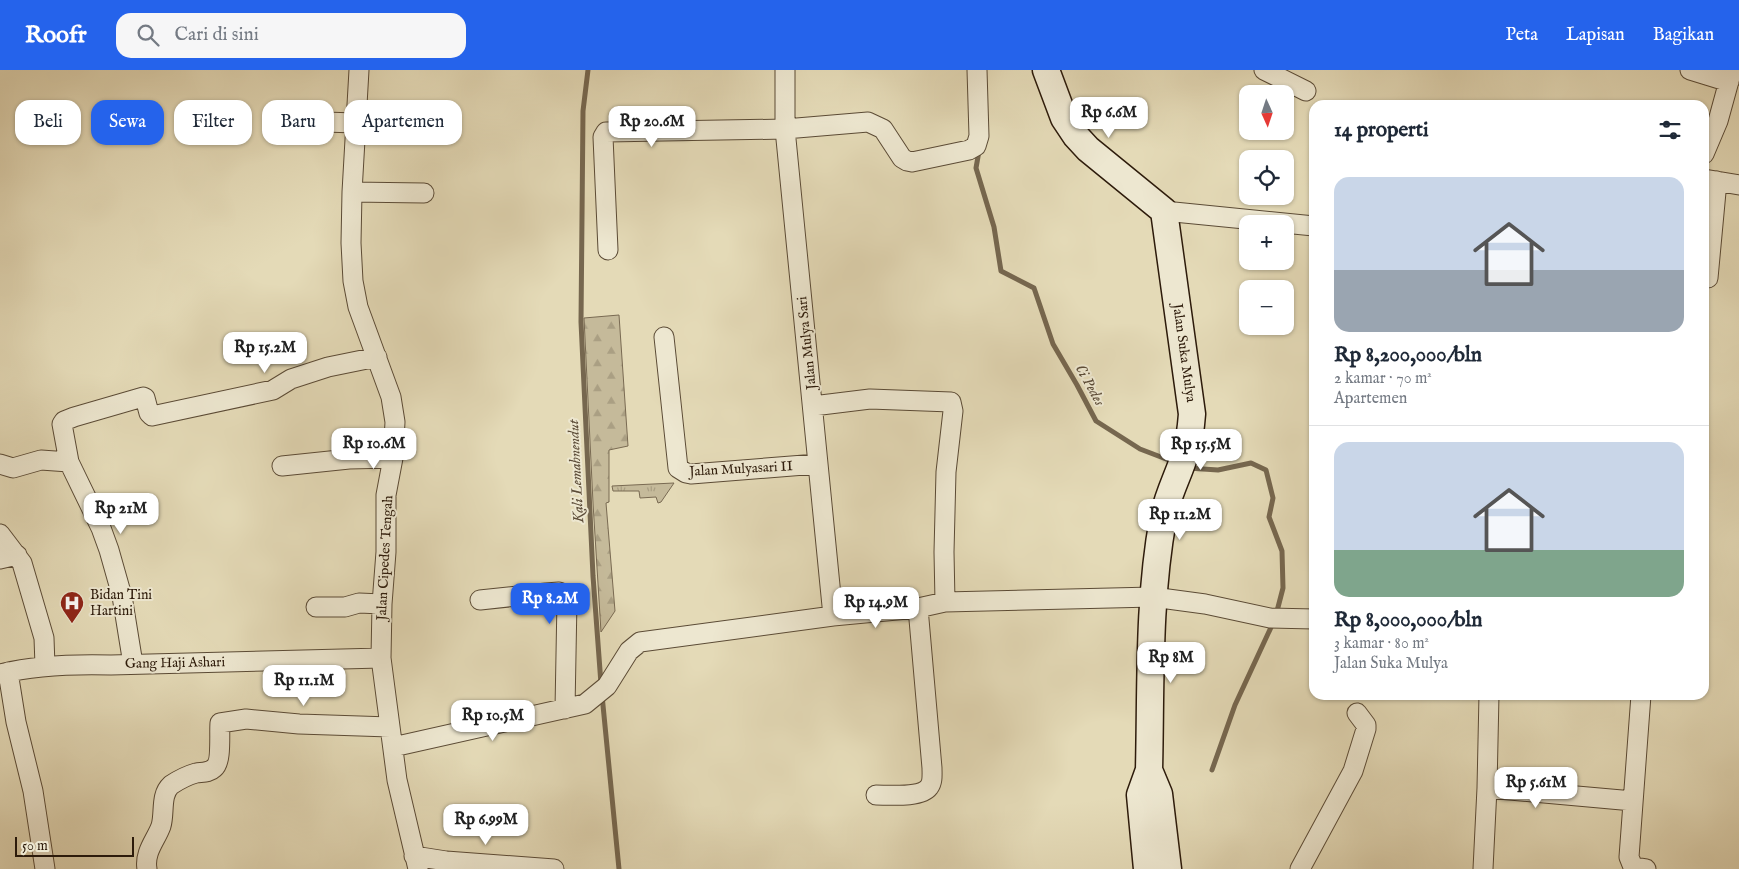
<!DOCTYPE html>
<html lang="id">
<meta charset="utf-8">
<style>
:root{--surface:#fff;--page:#f6f6f7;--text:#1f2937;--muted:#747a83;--line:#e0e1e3;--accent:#2563eb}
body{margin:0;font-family:"IM FELL English",serif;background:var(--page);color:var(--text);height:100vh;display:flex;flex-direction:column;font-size:19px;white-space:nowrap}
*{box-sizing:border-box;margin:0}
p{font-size:16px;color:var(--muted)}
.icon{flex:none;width:28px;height:28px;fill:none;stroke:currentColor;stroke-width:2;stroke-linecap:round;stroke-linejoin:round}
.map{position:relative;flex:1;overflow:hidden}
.side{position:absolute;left:1309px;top:30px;width:400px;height:600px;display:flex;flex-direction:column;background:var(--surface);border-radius:15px;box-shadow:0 1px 4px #0004}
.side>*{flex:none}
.guide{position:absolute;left:15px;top:30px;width:475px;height:45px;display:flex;gap:10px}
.needle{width:32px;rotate:177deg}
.tools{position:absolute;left:1239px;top:15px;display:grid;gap:10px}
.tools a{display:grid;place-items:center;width:55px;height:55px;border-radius:10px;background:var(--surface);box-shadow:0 1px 4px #0004;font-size:25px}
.scale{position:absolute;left:15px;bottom:12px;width:119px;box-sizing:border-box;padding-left:5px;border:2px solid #2d1b0b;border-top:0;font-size:14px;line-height:18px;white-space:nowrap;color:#2d1b0b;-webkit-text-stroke:4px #ede7d0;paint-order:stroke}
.price{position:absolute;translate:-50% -42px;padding:0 11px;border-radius:10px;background:#fff;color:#222;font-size:16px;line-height:32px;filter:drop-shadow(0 1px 2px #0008)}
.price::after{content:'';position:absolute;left:50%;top:30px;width:15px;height:11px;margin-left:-8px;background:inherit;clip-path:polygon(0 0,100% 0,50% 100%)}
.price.current{background:var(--accent);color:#fff}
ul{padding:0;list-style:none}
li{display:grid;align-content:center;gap:10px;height:265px;padding:0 25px}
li+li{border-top:1px solid var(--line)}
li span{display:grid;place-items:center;height:155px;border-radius:15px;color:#555}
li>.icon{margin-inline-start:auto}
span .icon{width:90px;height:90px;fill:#fffc;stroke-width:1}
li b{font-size:21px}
h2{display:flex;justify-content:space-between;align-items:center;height:60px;padding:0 25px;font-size:21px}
.tag{padding:0 18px;border-radius:15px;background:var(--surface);box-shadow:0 1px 4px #0004;font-size:18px;line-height:45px}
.tag.current{background:var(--accent);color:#fff}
header{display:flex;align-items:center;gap:30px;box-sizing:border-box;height:70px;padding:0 25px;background:var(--accent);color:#fff}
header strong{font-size:24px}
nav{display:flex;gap:28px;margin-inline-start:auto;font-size:18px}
.search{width:350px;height:45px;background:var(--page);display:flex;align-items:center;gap:12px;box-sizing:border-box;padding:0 18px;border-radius:15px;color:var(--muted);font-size:19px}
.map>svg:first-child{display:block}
.forest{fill:url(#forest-firs);stroke:#796a52}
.park{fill:url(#park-tufts);stroke:#796a52}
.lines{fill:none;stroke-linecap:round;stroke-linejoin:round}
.stream{stroke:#76674f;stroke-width:5}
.street-casing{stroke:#5b4b36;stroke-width:21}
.secondary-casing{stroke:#2d1b0b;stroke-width:29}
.street{stroke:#ede7d0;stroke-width:19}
.secondary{stroke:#ede7d0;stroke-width:26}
.labels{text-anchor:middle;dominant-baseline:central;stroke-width:4;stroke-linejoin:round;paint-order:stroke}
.street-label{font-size:14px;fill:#2d1b0b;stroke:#ede7d0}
.poi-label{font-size:14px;fill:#2d1b0b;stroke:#ede7d0;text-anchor:start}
.water-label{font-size:15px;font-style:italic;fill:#5d4d39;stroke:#ede7d0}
</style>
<header>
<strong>Roofr</strong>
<div class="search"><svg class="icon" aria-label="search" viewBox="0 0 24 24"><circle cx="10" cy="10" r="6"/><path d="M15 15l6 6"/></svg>Cari di sini</div>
<nav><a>Peta</a><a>Lapisan</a><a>Bagikan</a></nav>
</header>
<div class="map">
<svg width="1739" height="799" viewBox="0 0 1739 799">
<defs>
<pattern id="forest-firs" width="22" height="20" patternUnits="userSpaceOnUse" patternTransform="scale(1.25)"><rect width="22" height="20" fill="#c5ba9a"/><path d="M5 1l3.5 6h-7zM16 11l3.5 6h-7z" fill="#aa9f83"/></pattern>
<pattern id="park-tufts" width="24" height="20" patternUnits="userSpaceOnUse" patternTransform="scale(1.25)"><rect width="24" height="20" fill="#c5ba9a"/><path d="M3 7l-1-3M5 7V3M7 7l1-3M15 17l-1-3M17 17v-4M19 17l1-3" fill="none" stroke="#aa9f83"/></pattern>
</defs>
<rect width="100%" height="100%" fill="#e4dab7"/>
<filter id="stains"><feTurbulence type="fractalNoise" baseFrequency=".004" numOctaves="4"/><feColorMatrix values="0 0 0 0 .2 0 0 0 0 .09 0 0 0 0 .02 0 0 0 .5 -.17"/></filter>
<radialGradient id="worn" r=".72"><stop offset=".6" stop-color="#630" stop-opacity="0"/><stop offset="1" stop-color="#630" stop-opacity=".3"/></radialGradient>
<path class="forest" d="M 619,245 L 628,376 L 609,380 L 609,432 L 606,433 L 615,541 L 601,562 L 593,433 L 584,248 Z"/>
<path class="park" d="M 674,413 L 661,432 L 658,433 L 656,427 L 640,428 L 639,421 L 613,421 L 612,416 Z"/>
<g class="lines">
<path class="stream" d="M 588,0 L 583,41 L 581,252 L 593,506 L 601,614
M 979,81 L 976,98 L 994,157 L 1001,201 L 1034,218 L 1053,274 L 1077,315 L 1096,351 L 1140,379 L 1174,392
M 1188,398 L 1218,400 L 1251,393 L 1266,400 L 1273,428 L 1269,447 L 1282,481 L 1283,518 L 1276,545
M 602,625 L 619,799
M 1212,700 L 1235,635 L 1273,553"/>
<g class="street-casing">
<path id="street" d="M 359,0 L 352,122 L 351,173 L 353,211 L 358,237 L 391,327 L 395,352 L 393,388 L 386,425 L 386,482 L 382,534 L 381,588 L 397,710 L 418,799
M 785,0 L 785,59 L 833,546
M 1264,0 L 1306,21
M 1690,0 L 1729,12
M 295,51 L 355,53
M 1704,84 L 1718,51 L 1732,0
M 1704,109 L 1739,115
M 352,122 L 424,123
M 1164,141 L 1314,156
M 608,180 L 603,67 L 606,62 L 785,59 L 868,52 L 883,59 L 902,88 L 907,91 L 912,92 L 969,80 L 976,76 L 979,66 L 977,0
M 1708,208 L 1717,111
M 664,267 L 678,398 L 686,403 L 691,404 L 817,394
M 813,336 L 870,329 L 951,332 L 953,341 L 946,402 L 944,482 L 945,532
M 69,392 L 62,354 L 64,351 L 74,347 L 143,327 L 145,328 L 149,343 L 152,346 L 273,320 L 291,309 L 328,297 L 377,287
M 0,394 L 13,398 L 41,390 L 69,392 L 101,458 L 109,480 L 122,526 L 133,594
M 282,396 L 349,389 L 393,388
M 0,464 L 22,493 L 44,568 L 45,596
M 0,489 L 17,485
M 480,530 L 546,523 L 559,522 L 564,524 L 567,530 L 565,639
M 316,537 L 345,537 L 359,533 L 382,534
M 8,602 L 16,652 L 33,721 L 45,799
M 0,604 C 36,595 74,594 111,595 L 381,588
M 1641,625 L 1629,787 L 1633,797 L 1646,799
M 393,677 L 585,634 L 607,616 L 629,581 L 640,572 L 833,546 L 918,538 L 945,532 L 1153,527 L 1205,534 L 1270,548 L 1314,549
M 1487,718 L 1489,625
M 876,725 C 889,725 921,728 929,717 C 933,712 932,704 932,698 L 918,538
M 414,786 L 446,791 L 554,799
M 147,799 C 144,782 156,770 161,756 C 165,743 160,725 171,715 C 177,711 189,705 196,703 C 202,702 209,703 214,698 C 222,692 219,663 220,653 L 246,649 L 299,654 L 390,657
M 1300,799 L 1353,701 L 1366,659 L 1366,655 L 1357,643
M 1483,799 L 1487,718 L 1633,731"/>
</g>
<g class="secondary-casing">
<path id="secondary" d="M 1046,0 L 1064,48 L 1076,66 L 1088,79 L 1164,141 L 1192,344 C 1191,357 1190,369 1186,381 C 1179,405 1167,425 1163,449 C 1148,531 1151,616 1149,700 L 1140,725 L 1147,799
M 1149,700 L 1159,724 L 1168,799"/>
</g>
<use href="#street" class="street"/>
<use href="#secondary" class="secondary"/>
</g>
<defs>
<g id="hospital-pin" transform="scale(1.25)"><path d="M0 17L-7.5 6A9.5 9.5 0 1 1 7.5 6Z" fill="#8f2418" stroke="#ede7d0"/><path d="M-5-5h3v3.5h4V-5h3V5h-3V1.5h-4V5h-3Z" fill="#fff"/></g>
</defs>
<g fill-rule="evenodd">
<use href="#hospital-pin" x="72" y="533"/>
</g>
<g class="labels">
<g class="street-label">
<text transform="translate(807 273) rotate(-96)">Jalan Mulya Sari</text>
<text transform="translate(1184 283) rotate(82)">Jalan Suka Mulya</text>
<text transform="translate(741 399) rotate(-3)">Jalan Mulyasari II</text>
<text transform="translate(385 488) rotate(-87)">Jalan Cipedes Tengah</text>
<text transform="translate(175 593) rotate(-1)">Gang Haji Ashari</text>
</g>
<g class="poi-label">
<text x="90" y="525">Bidan Tini<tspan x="90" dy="16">Hartini</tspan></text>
</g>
<g class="water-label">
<text transform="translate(1090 315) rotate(61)">Ci Pedes</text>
<text transform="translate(576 401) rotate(-93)">Kali Lemahnendut</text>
</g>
</g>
<rect width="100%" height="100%" filter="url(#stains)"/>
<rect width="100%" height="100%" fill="url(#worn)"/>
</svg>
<div class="tools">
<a><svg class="needle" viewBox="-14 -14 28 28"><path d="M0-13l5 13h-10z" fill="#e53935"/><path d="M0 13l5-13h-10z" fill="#747a83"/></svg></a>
<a><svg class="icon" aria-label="locate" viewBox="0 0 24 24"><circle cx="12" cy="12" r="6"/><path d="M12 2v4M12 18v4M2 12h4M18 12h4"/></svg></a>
<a>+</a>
<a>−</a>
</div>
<div class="scale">50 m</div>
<b class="price" style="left:1109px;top:69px">Rp 6.6M</b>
<b class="price" style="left:652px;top:78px">Rp 20.6M</b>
<b class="price" style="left:265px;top:304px">Rp 15.2M</b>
<b class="price" style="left:374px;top:400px">Rp 10.6M</b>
<b class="price" style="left:1201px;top:401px">Rp 15.5M</b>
<b class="price" style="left:121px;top:465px">Rp 21M</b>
<b class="price" style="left:1180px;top:471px">Rp 11.2M</b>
<b class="price current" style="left:550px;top:555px">Rp 8.2M</b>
<b class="price" style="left:876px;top:559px">Rp 14.9M</b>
<b class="price" style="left:1171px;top:614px">Rp 8M</b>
<b class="price" style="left:304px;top:637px">Rp 11.1M</b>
<b class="price" style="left:493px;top:672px">Rp 10.5M</b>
<b class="price" style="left:1536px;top:739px">Rp 5.61M</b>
<b class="price" style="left:486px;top:776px">Rp 6.99M</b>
<div class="guide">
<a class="tag">Beli</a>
<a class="tag current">Sewa</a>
<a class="tag">Filter</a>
<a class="tag">Baru</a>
<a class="tag">Apartemen</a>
</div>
<section class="side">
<h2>14 properti<svg class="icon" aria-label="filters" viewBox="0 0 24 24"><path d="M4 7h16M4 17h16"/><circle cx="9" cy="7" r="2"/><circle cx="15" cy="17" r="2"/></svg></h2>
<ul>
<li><span style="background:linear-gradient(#c9d6e8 60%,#9aa5b1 0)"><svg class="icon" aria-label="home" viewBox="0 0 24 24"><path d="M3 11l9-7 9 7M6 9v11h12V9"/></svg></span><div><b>Rp 8,200,000/bln</b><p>2 kamar · 70 m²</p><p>Apartemen</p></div></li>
<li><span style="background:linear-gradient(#c9d6e8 70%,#7fa58c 0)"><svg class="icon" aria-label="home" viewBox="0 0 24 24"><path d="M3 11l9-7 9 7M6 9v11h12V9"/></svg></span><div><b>Rp 8,000,000/bln</b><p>3 kamar · 80 m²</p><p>Jalan Suka Mulya</p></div></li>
</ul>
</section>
</div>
